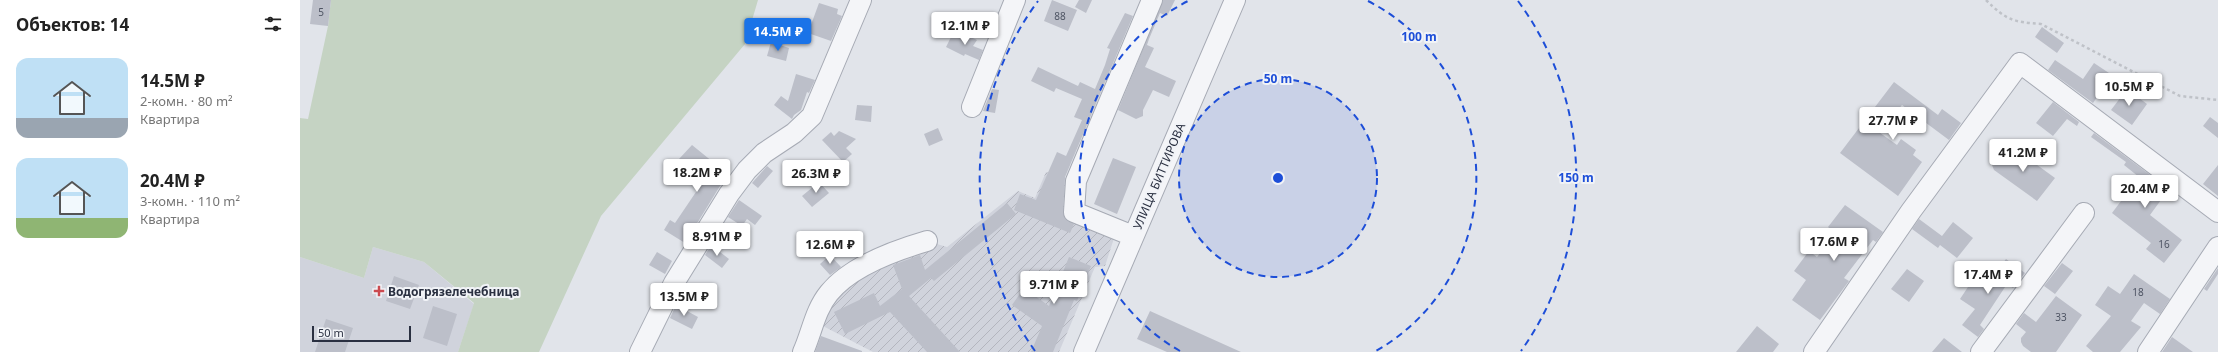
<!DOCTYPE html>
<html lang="ru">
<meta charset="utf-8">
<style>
:root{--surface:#fff;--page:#f2f2f2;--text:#222;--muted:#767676;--accent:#1a73e8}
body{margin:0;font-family:"Noto Sans",sans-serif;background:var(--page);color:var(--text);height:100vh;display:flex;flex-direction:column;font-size:15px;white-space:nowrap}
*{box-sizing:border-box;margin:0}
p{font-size:13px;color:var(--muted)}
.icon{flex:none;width:22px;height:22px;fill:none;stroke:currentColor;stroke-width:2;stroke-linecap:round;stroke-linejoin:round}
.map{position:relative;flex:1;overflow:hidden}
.side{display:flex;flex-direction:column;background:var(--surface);width:300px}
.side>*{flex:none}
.scale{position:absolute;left:12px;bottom:10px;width:99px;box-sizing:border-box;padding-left:4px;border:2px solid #2a3041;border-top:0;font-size:11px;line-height:14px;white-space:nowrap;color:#2a3041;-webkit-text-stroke:3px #f1f3f7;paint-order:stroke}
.price{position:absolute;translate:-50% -34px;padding:0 9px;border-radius:4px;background:#fff;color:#222;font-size:13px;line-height:26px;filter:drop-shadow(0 1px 2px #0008)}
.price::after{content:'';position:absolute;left:50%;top:24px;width:12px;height:9px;margin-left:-6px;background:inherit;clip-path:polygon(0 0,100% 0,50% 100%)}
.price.current{background:var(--accent);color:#fff}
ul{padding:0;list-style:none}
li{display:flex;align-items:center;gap:12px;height:100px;padding:0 16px}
li span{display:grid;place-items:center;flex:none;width:112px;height:80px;border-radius:12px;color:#555}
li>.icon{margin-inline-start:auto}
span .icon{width:48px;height:48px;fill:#fffc;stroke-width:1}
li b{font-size:17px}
h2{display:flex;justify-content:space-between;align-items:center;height:48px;padding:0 16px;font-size:17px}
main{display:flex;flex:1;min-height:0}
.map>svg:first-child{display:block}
.built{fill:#d0d3dc}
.industrial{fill:url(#industrial-furrows)}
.green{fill:#c5d3c3}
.building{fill:#bcbfc9}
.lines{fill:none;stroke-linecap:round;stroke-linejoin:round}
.minor-casing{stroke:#a6aab4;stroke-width:22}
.path{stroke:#bfc2c8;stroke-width:2.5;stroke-dasharray:3 3;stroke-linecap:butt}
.minor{stroke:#f4f5f8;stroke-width:20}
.ring{fill:none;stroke:#1d4ed8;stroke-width:2;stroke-dasharray:7 5}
.poi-dot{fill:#cb4a50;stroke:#f1f3f7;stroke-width:1.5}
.labels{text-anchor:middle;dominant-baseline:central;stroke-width:4;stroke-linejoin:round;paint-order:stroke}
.number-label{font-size:10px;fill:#4e5463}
.street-label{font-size:12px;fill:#2a3041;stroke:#f1f3f7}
.poi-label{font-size:12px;font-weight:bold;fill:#2a3041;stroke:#f1f3f7;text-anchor:start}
.centre{fill:#1d4ed8;stroke:#f1f3f7;stroke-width:2}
.ring-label{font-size:12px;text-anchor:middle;font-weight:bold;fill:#1d4ed8;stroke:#f1f3f7;stroke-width:4;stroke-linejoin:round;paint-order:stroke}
</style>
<main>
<section class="side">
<h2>Объектов: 14<svg class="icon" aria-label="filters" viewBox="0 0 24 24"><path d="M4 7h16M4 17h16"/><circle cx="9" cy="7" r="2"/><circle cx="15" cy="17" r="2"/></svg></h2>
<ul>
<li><span style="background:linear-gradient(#bfe0f5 75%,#9aa5b1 0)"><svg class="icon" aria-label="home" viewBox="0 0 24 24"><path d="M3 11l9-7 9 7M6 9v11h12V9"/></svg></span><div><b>14.5M ₽</b><p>2-комн. · 80 m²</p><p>Квартира</p></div></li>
<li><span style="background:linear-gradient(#bfe0f5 75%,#8fb573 0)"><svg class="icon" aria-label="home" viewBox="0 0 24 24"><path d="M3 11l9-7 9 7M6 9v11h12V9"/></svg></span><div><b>20.4M ₽</b><p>3-комн. · 110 m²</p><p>Квартира</p></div></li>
</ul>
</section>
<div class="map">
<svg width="1918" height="352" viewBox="0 0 1918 352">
<defs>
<pattern id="industrial-furrows" width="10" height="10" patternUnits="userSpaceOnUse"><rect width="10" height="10" fill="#d0d3dc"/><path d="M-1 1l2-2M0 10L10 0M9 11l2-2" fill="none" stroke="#b3b5be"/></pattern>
</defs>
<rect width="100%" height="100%" fill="#e1e4ea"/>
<path class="built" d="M 73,247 L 124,262 L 174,304 L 158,352 L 0,352 L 0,257 L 64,278 Z"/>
<path class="industrial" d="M 746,172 L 776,181 L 775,212 L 817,229 L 805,266 L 795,267 L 759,352 L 573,352 L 521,325 L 529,293 L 627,241 L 647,247 L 718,191 L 735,198 Z"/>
<path class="green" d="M 31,0 L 458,0 L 445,44 L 301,216 L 239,352 L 158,352 L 174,303 L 124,262 L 73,247 L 64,278 L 0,257 L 0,118 L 8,119 L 28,26 Z"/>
<path class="building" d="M 13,0 L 31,0 L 28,26 L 10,24 Z
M 752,0 L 777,10 L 768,31 L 744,21 Z
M 779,0 L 792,0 L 786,13 L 775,7 Z
M 863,0 L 875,0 L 867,16 L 860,13 L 849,39 L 847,45 L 854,48 L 845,67 L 876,81 L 869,97 L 853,90 L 843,110 L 843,116 L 836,119 L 818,110 Z
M 519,3 L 538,9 L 537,14 L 542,16 L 531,41 L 508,33 Z
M 825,13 L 833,16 L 765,177 L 763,211 L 765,218 L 774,224 L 770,233 L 714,210 L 720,194 L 736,200 L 757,152 L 766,156 L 782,120 L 774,117 L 782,99 L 756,88 L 754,92 L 731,81 L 738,67 L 778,86 L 780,82 L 795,89 L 805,65 L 810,49 L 807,48 Z
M 1742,27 L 1764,43 L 1757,53 L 1735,37 Z
M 660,32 L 677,40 L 673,46 L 683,50 L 679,60 L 665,54 L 664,56 L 646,47 L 652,35 L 657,37 Z
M 471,42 L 489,48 L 486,61 L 467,56 Z
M 1755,60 L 1783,79 L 1794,63 L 1812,75 L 1793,103 L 1748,70 Z
M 496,74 L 515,80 L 509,93 L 507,92 L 501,110 L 494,115 L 492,119 L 474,105 L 481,96 L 488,101 Z
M 1594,82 L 1638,115 L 1642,109 L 1661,123 L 1649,140 L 1602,105 L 1597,111 L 1593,108 L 1576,130 L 1597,145 L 1601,139 L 1616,150 L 1613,155 L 1622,162 L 1598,196 L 1540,153 Z
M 692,89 L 699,90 L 695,113 L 683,111 Z
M 1827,89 L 1847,104 L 1832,125 L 1811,110 Z
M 1753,102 L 1779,122 L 1777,126 L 1767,119 L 1753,136 L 1736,123 Z
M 557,105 L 572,106 L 571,122 L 555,120 Z
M 1910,117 L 1918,123 L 1918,138 L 1903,126 Z
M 638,128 L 643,140 L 629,146 L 624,134 Z
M 539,131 L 556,139 L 546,148 L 552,154 L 543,162 L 522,140 L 531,132 L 534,136 Z
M 1794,133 L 1869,189 L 1850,215 L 1882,240 L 1864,263 L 1846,249 L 1851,243 L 1812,213 L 1839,177 L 1824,165 L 1826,162 L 1791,137 Z
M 392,145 L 429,175 L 420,186 L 385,243 L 364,230 L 370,220 L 375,223 L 398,189 L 393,185 L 399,177 L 379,159 Z
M 1710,145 L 1755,178 L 1737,201 L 1694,170 L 1692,165 Z
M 813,158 L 836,167 L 817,214 L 794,204 Z
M 1918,165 L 1918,196 L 1903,184 Z
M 467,166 L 473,171 L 458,188 L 452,183 Z
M 519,182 L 529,193 L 512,207 L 502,196 Z
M 439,200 L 462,216 L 455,225 L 447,219 L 442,226 L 428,217 Z
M 707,203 L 716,214 L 634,281 L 631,278 L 609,296 L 660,352 L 627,352 L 590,312 L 545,334 L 534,312 L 574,293 L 580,306 L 602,289 L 593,265 L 620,255 L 625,270 Z
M 1545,205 L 1583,232 L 1576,242 L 1573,240 L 1544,278 L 1549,281 L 1520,320 L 1492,300 L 1506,280 L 1494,271 L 1509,251 L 1517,257 L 1536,233 L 1528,227 Z
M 1619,219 L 1642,236 L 1653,222 L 1673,238 L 1657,258 L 1640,245 L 1638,248 L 1612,229 Z
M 411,245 L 429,259 L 422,268 L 405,255 Z
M 357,252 L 372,261 L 365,274 L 349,265 Z
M 530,255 L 541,267 L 530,275 L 520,264 Z
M 769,257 L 791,266 L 777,301 L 774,300 L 753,352 L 731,352 L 742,326 L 712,305 L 724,288 L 749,306 Z
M 1706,259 L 1725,273 L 1713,288 L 1707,284 L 1680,325 L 1684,329 L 1678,337 L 1662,325 L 1675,309 L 1660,299 L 1674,278 L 1686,286 Z
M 1762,263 L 1773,271 L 1755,294 L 1744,286 Z
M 1918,268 L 1918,274 L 1907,291 L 1904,289 Z
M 1607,269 L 1624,281 L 1609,302 L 1591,289 Z
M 1834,274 L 1870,299 L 1860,314 L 1844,303 L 1831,321 L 1841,327 L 1820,352 L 1793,352 L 1786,346 L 1811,316 L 1795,305 L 1808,286 L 1820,294 Z
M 94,276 L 119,285 L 110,309 L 86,301 Z
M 1756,296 L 1782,315 L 1756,352 L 1731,352 L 1723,346 L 1721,342 L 1721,338 L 1726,332 L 1716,324 L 1724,313 L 1736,322 Z
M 376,305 L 398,317 L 392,329 L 370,318 Z
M 133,306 L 157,314 L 147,346 L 123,338 Z
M 850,311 L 941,352 L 867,352 L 837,339 Z
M 26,319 L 53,328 L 45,352 L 15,352 Z
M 1457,326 L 1479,344 L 1473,352 L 1436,352 Z
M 521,336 L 562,351 L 562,352 L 515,352 Z
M 1872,337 L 1893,352 L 1862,352 Z
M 1644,338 L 1662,352 L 1632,352 Z"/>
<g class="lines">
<g class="minor-casing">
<path id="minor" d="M 672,107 L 715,0
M 833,236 L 774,212 L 776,181 L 852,0
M 340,352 L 374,283 L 429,194 L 447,170 L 464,153 L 494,133 L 512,116 L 561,0
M 503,352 C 512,332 515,310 529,293 C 550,267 596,250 627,241
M 784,352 L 935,0
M 1514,352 L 1611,211 L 1720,63 L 1918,212
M 1681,352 L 1784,213
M 1848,352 L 1918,247"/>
</g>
<path class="path" d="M 1686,0 C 1706,20 1713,22 1741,24 L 1880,96 L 1918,100"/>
<use href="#minor" class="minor"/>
</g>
<circle cx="978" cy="178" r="99" fill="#1d4ed8" fill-opacity=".12"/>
<g class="ring">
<circle cx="978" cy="178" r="99"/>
<path d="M880 351A199 199 0 0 1 888 1M1068 1A199 199 0 0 1 1076 351"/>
<path d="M735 351A298 298 0 0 1 738 1M1218 1A298 298 0 0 1 1221 351"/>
</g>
<path class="poi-dot" d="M77 285h4v4h4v4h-4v4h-4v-4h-4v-4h4z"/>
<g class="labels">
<g class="number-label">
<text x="21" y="12">5</text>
<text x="760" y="16">88</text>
<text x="1864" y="244">16</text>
<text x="1838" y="292">18</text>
<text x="1761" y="317">33</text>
</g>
<g class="street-label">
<text transform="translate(859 176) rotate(-67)">УЛИЦА БИТТИРОВА</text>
</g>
<g class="poi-label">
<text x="88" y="291">Водогрязелечебница</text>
</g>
</g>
<circle cx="978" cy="178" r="6" class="centre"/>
<g class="ring-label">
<text x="1119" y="41">100 m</text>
<text x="978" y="83">50 m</text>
<text x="1276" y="182">150 m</text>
</g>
</svg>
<div class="scale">50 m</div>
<b class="price" style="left:665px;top:46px">12.1M ₽</b>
<b class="price current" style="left:478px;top:52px">14.5M ₽</b>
<b class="price" style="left:1829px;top:107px">10.5M ₽</b>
<b class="price" style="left:1593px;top:141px">27.7M ₽</b>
<b class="price" style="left:1723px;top:173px">41.2M ₽</b>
<b class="price" style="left:397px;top:193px">18.2M ₽</b>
<b class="price" style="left:516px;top:194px">26.3M ₽</b>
<b class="price" style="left:1845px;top:209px">20.4M ₽</b>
<b class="price" style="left:417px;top:257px">8.91M ₽</b>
<b class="price" style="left:1534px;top:262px">17.6M ₽</b>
<b class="price" style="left:530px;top:265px">12.6M ₽</b>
<b class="price" style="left:1688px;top:295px">17.4M ₽</b>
<b class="price" style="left:754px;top:305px">9.71M ₽</b>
<b class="price" style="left:384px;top:317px">13.5M ₽</b>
</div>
</main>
